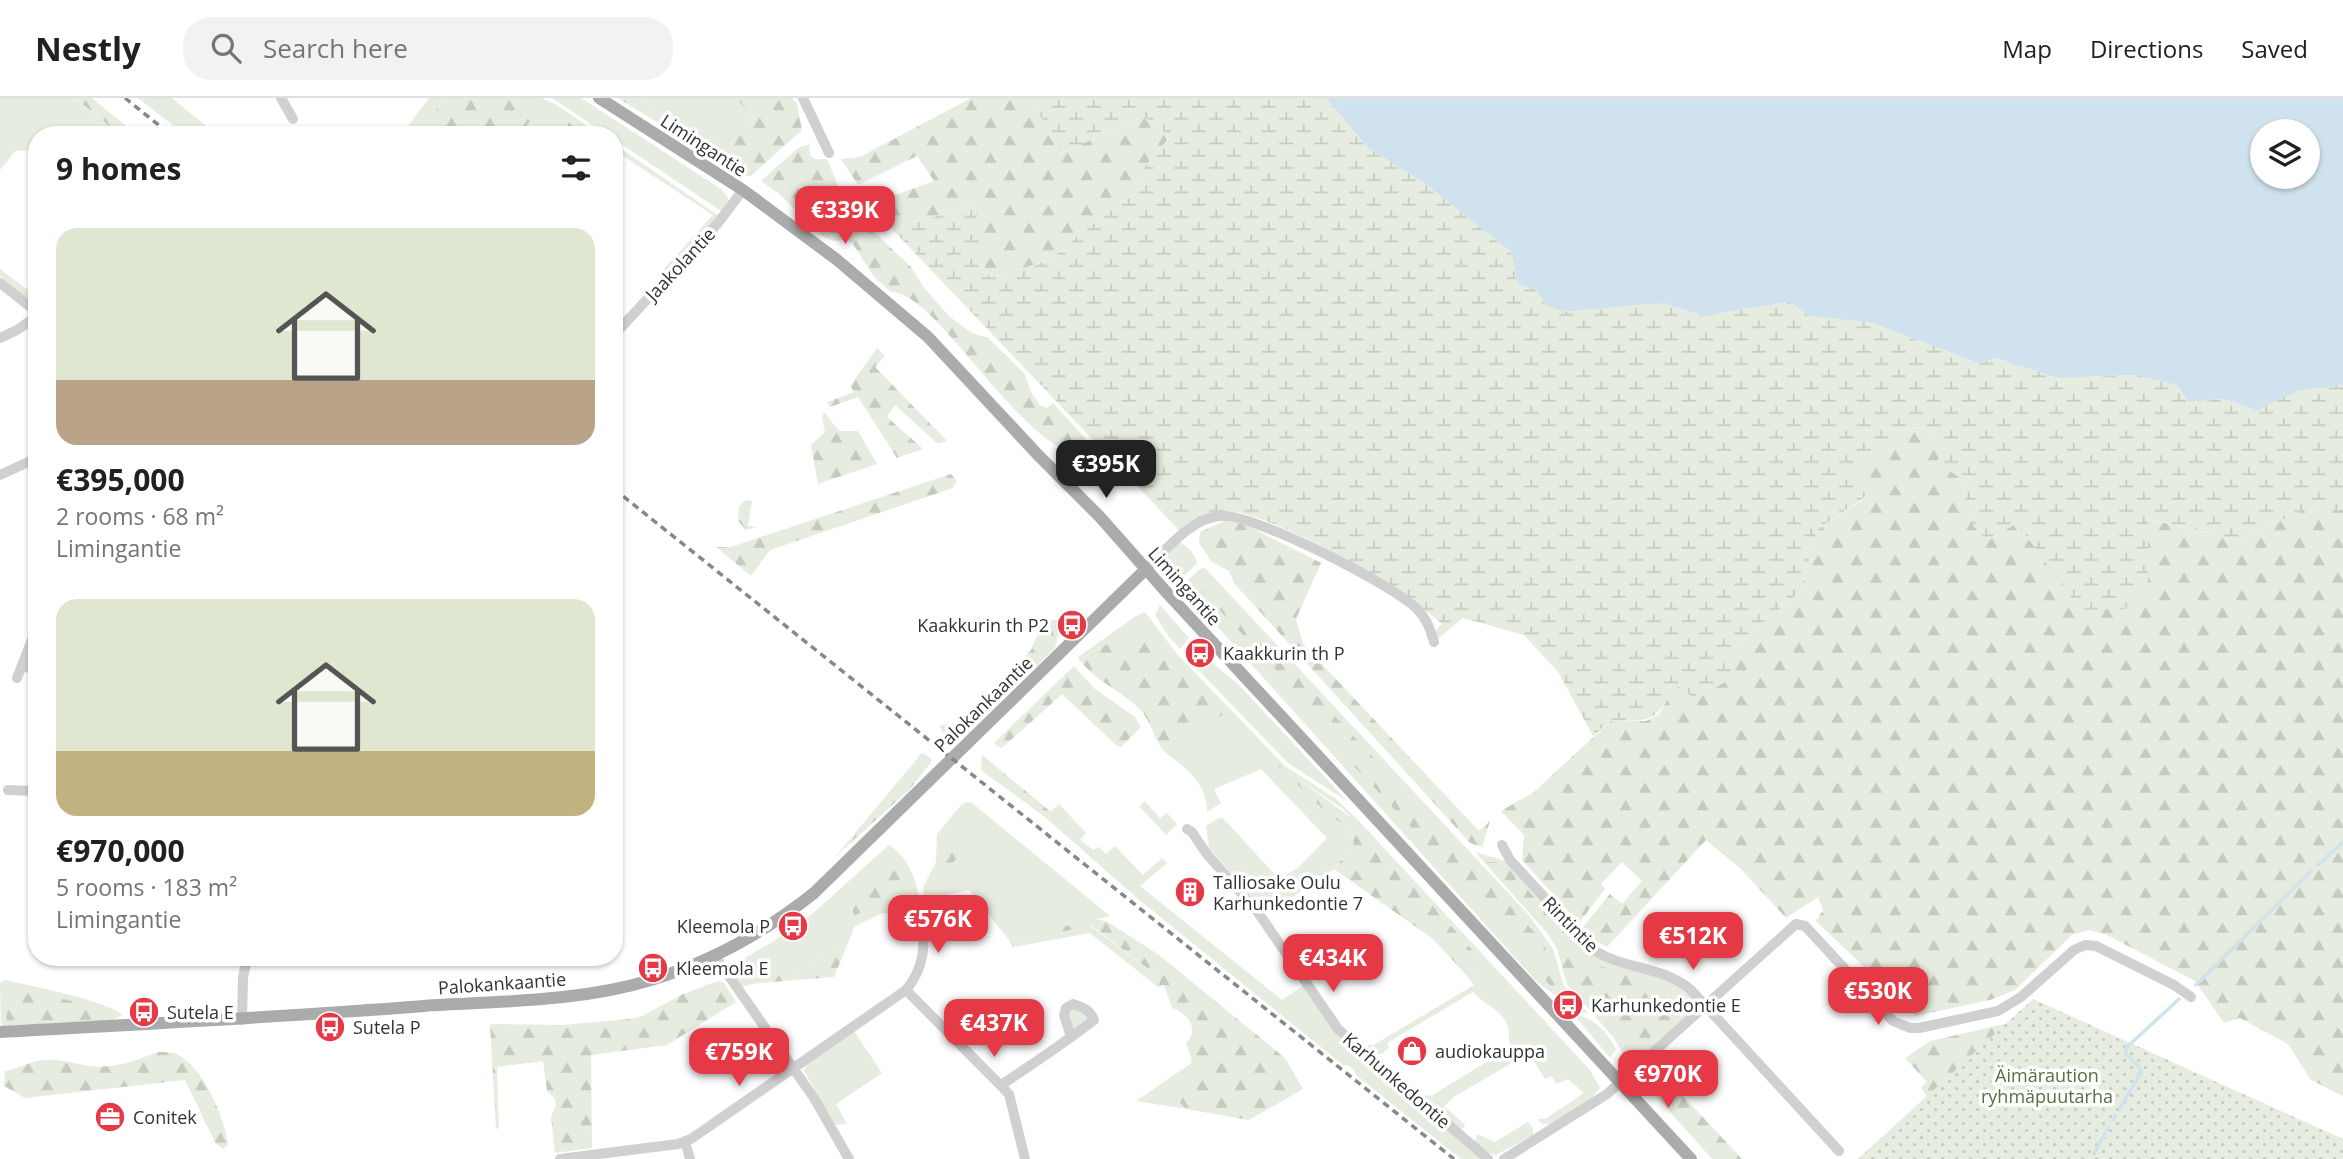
<!DOCTYPE html>
<meta charset="utf-8">
<style>
:root{--surface:#fff;--page:#f2f2f2;--text:#202124;--muted:#757577;--line:#e0e0e0;--accent:#e63946}
body{margin:0;font-family:"Open Sans",sans-serif;background:var(--page);color:var(--text);height:100vh;display:flex;flex-direction:column;font-size:26px;white-space:nowrap}
*{box-sizing:border-box;margin:0}
p{font-size:23px;color:var(--muted)}
.icon{flex:none;width:38px;height:38px;fill:none;stroke:currentColor;stroke-width:2;stroke-linecap:round;stroke-linejoin:round}
.map{position:relative;flex:1;overflow:hidden}
.panel{position:absolute;left:28px;top:28px;width:595px;height:840px;display:flex;flex-direction:column;background:var(--surface);border-radius:28px;box-shadow:0 2px 5px #0004}
.panel>*{flex:none}
.fabs{position:absolute;left:2250px;top:21px;display:grid;gap:14px}
.fabs a{display:grid;place-items:center;width:70px;height:70px;border-radius:50%;background:var(--surface);box-shadow:0 2px 5px #0004;font-size:35px}
.price{position:absolute;translate:-50% -60px;padding:0 16px;border-radius:14px;background:var(--accent);color:#fff;font-size:23px;line-height:46px;filter:drop-shadow(0 2px 4px #0008)}
.price::after{content:'';position:absolute;left:50%;top:42px;width:21px;height:16px;margin-left:-10px;background:inherit;clip-path:polygon(0 0,100% 0,50% 100%)}
.price.current{background:#222;color:#fff}
ul{padding:0;list-style:none}
li{display:grid;align-content:center;gap:14px;height:371px;padding:0 28px}
li span{display:grid;place-items:center;height:217px;border-radius:21px;color:#555}
li>.icon{margin-inline-start:auto}
span .icon{width:126px;height:126px;fill:#fffc;stroke-width:1}
li b{font-size:30px}
h2{display:flex;justify-content:space-between;align-items:center;height:84px;padding:0 28px;font-size:30px}
header{display:flex;align-items:center;gap:42px;box-sizing:border-box;height:98px;padding:0 35px;background:var(--surface);border-bottom:2px solid var(--line)}
header strong{font-size:33px}
nav{display:flex;gap:38px;margin-inline-start:auto;font-size:24px}
.search{width:490px;height:63px;background:var(--page);display:flex;align-items:center;gap:18px;box-sizing:border-box;padding:0 24px;border-radius:28px;color:var(--muted);font-size:26px}
.map>svg:first-child{display:block}
.green{fill:#e6ecdf}
.forest{fill:url(#forest-firs)}
.wetland{fill:url(#wetland-marsh)}
.garden{fill:url(#garden-dots)}
.water{fill:#cfe2ee;fill-rule:evenodd}
.lines{fill:none;stroke-linecap:round;stroke-linejoin:round}
.stream{stroke:#cfe2ee;stroke-width:3.5}
.minor{stroke:#d0d0d0;stroke-width:10}
.major{stroke:#ababab;stroke-width:12}
.rail{stroke:#888;stroke-width:3.5;stroke-dasharray:7 5;stroke-linecap:butt}
.labels{text-anchor:middle;dominant-baseline:central;stroke-width:7;stroke-linejoin:round;paint-order:stroke}
.street-label{font-size:18px;fill:#333;stroke:#fff}
.poi-label{font-size:18px;fill:#333;stroke:#fff;text-anchor:start}
.park-label{font-size:18px;fill:#56703f;stroke:#fff}
</style>
<header>
<strong>Nestly</strong>
<div class="search"><svg class="icon" aria-label="search" viewBox="0 0 24 24"><circle cx="10" cy="10" r="6"/><path d="M15 15l6 6"/></svg>Search here</div>
<nav><a>Map</a><a>Directions</a><a>Saved</a></nav>
</header>
<div class="map">
<svg width="2343" height="1061" viewBox="0 0 2343 1061">
<defs>
<pattern id="forest-firs" width="22" height="20" patternUnits="userSpaceOnUse" patternTransform="scale(1.75)"><rect width="22" height="20" fill="#e6ecdf"/><path d="M5 1l3.5 6h-7zM16 11l3.5 6h-7z" fill="#c6cbc0"/></pattern>
<pattern id="wetland-marsh" width="20" height="14" patternUnits="userSpaceOnUse" patternTransform="scale(1.75)"><rect width="20" height="14" fill="#e6ecdf"/><path d="M1 5h8M5 5V1M11 12h8M15 12V8" fill="none" stroke="#c6cbc0"/></pattern>
<pattern id="garden-dots" width="8" height="8" patternUnits="userSpaceOnUse" patternTransform="scale(1.75)"><rect width="8" height="8" fill="#e6ecdf"/><path d="M2 2h.1M6 6h.1" fill="none" stroke="#c6cbc0" stroke-width="1.8" stroke-linecap="round"/></pattern>
</defs>
<rect width="100%" height="100%" fill="#fff"/>
<path class="green" d="M 0,0 L 74,0 L 120,37 L 37,37 L 37,52 L 15,53 L 0,72 Z
M 138,0 L 172,0 L 217,37 L 185,37 Z
M 429,0 L 445,0 L 416,37 L 401,37 Z
M 512,0 L 542,0 L 555,6 L 601,37 L 594,37 L 571,24 L 568,25 L 567,37 L 520,37 L 530,23 Z
M 552,0 L 581,0 L 721,91 L 727,98 L 729,104 L 721,113 L 614,41 L 614,37 L 607,37 Z
M 638,0 L 736,0 L 745,10 L 747,25 L 724,56 L 723,60 L 690,42 L 694,36 Z
M 614,46 L 719,118 L 668,173 L 662,173 L 713,117 L 614,52 Z
M 0,171 L 37,199 L 37,205 L 33,205 L 0,178 Z
M 1179,444 C 1187,447 1196,457 1197,465 L 1178,484 L 1166,470 L 1166,459 Z
M 1205,470 L 1527,815 L 1553,851 L 1564,888 L 1589,916 L 1574,911 L 1563,898 L 1560,901 L 1536,883 L 1181,488 L 1200,471 Z
M 1160,507 L 1189,540 L 1180,551 L 1169,539 L 1155,517 Z
M 1145,514 L 1177,556 L 1285,668 L 1336,701 L 1357,721 L 1590,972 L 1600,990 L 1590,1002 L 1550,1026 L 1543,1026 L 1537,1021 L 1545,1021 L 1584,995 L 1568,981 L 1556,986 L 1552,978 L 1545,981 L 1529,955 L 1455,998 L 1444,1008 L 1465,1027 L 1464,1030 L 1459,1031 L 1424,1001 L 1425,997 L 1431,998 L 1511,949 C 1508,941 1510,933 1507,926 C 1500,910 1483,906 1473,894 L 1387,945 L 1389,950 L 1383,955 L 1374,957 L 1367,950 L 1369,946 L 1372,948 L 1474,887 L 1468,879 L 1487,868 L 1402,774 L 1386,768 L 1364,733 L 1343,711 L 1278,667 L 1331,719 C 1344,725 1349,732 1354,746 L 1334,771 L 1270,814 L 1265,807 L 1260,808 L 1209,750 L 1206,728 L 1219,720 L 1223,720 L 1279,781 L 1298,770 L 1327,740 L 1261,671 L 1214,691 L 1221,705 L 1207,714 C 1208,687 1187,670 1167,656 L 1226,613 L 1101,549 L 1079,562 L 1078,559 L 1136,518 Z
M 1190,548 L 1202,561 L 1205,559 L 1238,586 L 1347,703 L 1288,665 L 1184,557 L 1184,554 Z
M 1145,703 L 1160,720 L 1167,715 L 1177,726 L 1166,737 L 1139,708 Z
M 968,704 L 972,705 L 1110,818 L 1010,843 L 969,792 L 933,800 L 932,818 L 925,818 L 923,789 L 936,764 L 937,736 L 962,706 Z
M 1059,706 L 1086,735 L 1080,742 L 1093,752 L 1099,749 L 1106,756 L 1115,748 L 1143,777 L 1162,760 L 1167,765 L 1140,788 L 1282,902 L 1303,888 L 1336,934 L 1481,1061 L 1461,1061 L 1356,977 C 1354,970 1350,967 1343,967 L 1137,800 L 1045,719 Z
M 889,747 C 911,760 921,793 920,817 L 883,815 L 855,828 L 845,852 L 836,850 L 796,874 L 742,889 L 730,868 L 771,845 L 812,816 Z
M 1475,754 L 1505,763 L 1588,852 L 1672,883 L 1694,900 L 1696,904 L 1694,913 L 1631,970 L 1614,940 L 1567,886 L 1557,850 L 1548,836 Z
M 1088,826 L 1161,881 L 1158,889 L 1090,835 L 1013,849 L 1021,843 Z
M 4,882 C 27,887 109,903 122,917 L 113,922 L 1,928 L 0,885 Z
M 1076,910 L 1090,920 L 1074,932 L 1071,929 L 1067,913 Z
M 1578,917 C 1598,923 1606,934 1616,951 L 1610,960 L 1575,918 Z
M 854,933 L 882,975 L 836,1006 L 847,1026 L 835,1027 L 804,973 L 807,966 Z
M 1193,964 L 1191,979 L 1178,1003 L 1186,1011 L 1136,1003 Z
M 1528,1024 L 1533,1031 L 1533,1037 L 1496,1057 L 1488,1055 L 1475,1044 L 1477,1036 L 1495,1044 Z"/>
<path class="forest" d="M 75,0 L 92,0 L 137,37 L 120,37 Z
M 445,0 L 512,0 L 530,23 L 520,37 L 416,37 Z
M 618,0 L 638,0 L 695,37 L 690,42 L 679,38 Z
M 736,0 L 792,0 L 797,6 L 802,32 L 751,78 L 742,78 L 723,60 L 724,56 L 747,25 L 745,10 Z
M 971,0 L 1030,0 L 1061,55 L 1143,19 L 1159,27 L 1169,40 L 1142,72 L 1135,96 L 1086,131 L 1050,162 L 991,180 L 983,169 L 974,107 L 892,131 L 865,108 L 934,83 L 917,58 L 858,87 L 841,61 L 860,59 Z
M 571,24 L 594,37 L 567,37 L 568,25 Z
M 809,46 L 810,57 L 815,61 L 827,61 L 841,95 L 857,118 L 911,169 L 924,190 L 950,219 L 972,235 L 988,240 L 1024,275 L 1032,296 L 1040,307 L 1047,310 L 1053,305 L 1085,340 L 1081,351 L 1075,355 C 1017,343 934,192 891,194 L 874,179 L 853,146 L 846,142 L 834,143 L 822,138 L 778,95 L 761,83 L 798,50 Z
M 877,250 L 885,258 L 875,269 L 947,343 L 938,346 L 895,307 L 887,319 L 923,351 L 897,360 L 858,299 L 830,309 L 827,304 L 854,294 L 850,288 Z
M 824,314 L 839,333 L 858,333 L 877,366 L 818,386 L 811,347 L 825,334 L 822,320 Z
M 1923,329 L 1943,346 L 1959,379 L 1974,429 L 2017,424 L 2147,421 L 2238,442 L 2306,411 L 2343,413 L 2343,998 L 2311,982 L 2288,946 L 2240,920 L 2224,925 L 2195,883 L 2105,836 L 2088,832 L 2072,837 L 2015,892 L 1990,902 L 1915,918 L 1816,823 L 1823,812 L 1818,799 L 1786,820 L 1741,771 L 1706,742 L 1607,849 L 1596,843 L 1583,829 L 1610,796 L 1622,806 L 1642,783 L 1622,764 L 1601,786 L 1605,791 L 1579,825 L 1522,762 L 1524,737 L 1501,713 L 1534,694 L 1612,622 L 1646,623 L 1659,616 L 1676,586 L 1728,554 L 1800,494 L 1817,432 L 1868,398 L 1850,372 L 1899,333 Z
M 951,376 L 957,383 L 953,390 L 770,452 L 751,478 L 716,449 L 731,449 Z
M 746,402 L 752,403 L 748,428 L 758,429 L 746,432 L 738,423 L 739,408 Z
M 1225,423 L 1246,427 L 1321,465 L 1296,521 L 1303,546 L 1479,733 L 1490,723 L 1482,749 L 1470,745 L 1234,485 L 1229,473 L 1212,464 L 1199,445 L 1200,434 Z
M 1207,481 L 1212,483 L 1330,612 L 1329,614 L 1317,616 L 1200,491 L 1199,488 Z
M 1044,522 L 1062,522 L 1055,550 L 964,639 C 951,639 943,640 940,627 L 957,626 L 1031,552 Z
M 1147,530 L 1226,614 L 1167,656 C 1155,645 1153,628 1143,615 C 1131,600 1114,592 1099,581 C 1092,576 1086,569 1079,562 L 1101,549 Z
M 1074,568 L 1095,591 L 1135,619 L 1141,629 L 1121,649 L 1116,647 L 1062,596 L 1002,650 L 996,648 L 995,644 Z
M 1333,616 L 1534,834 L 1545,849 L 1553,878 L 1562,890 L 1558,895 L 1538,875 L 1536,863 L 1354,668 L 1353,660 L 1336,642 L 1326,618 Z
M 922,655 L 931,660 L 932,663 L 910,691 L 835,759 Z
M 982,657 L 1051,714 L 1045,719 L 981,672 Z
M 1271,661 L 1353,721 L 1364,733 L 1386,768 L 1402,774 L 1487,868 L 1468,879 L 1433,841 L 1334,771 L 1354,746 C 1350,733 1344,725 1331,719 Z
M 956,748 L 966,752 L 951,766 L 944,766 L 942,763 L 949,751 Z
M 889,755 L 907,777 L 898,808 L 893,812 L 877,806 L 854,818 L 852,808 L 872,774 Z
M 1486,764 L 1503,764 L 1590,862 C 1620,881 1664,878 1688,907 L 1684,916 L 1645,957 L 1619,944 L 1606,925 L 1567,886 L 1557,850 L 1549,835 Z
M 1093,821 L 1106,823 L 1159,857 L 1285,960 L 1303,991 L 1249,1022 L 1186,1011 L 1178,1003 C 1192,977 1197,973 1186,945 C 1200,932 1188,914 1172,910 L 1164,887 L 1158,889 L 1161,881 L 1091,827 L 1021,843 L 1013,849 L 1010,843 Z
M 836,850 L 845,852 L 834,879 L 747,886 L 796,874 Z
M 718,883 L 724,885 L 736,904 L 667,947 L 591,957 L 592,1050 L 555,1055 L 551,1019 L 556,1007 L 555,1001 L 547,993 L 543,963 L 497,969 L 499,1030 L 496,1031 L 490,926 L 562,927 L 630,921 L 642,918 L 683,896 Z
M 9,887 L 115,914 L 117,917 L 115,920 C 79,923 43,923 6,926 Z
M 2009,925 L 1939,990 L 1927,999 L 1921,989 L 1927,984 L 1905,960 L 1930,943 Z
M 158,954 C 163,954 170,954 174,955 C 201,964 226,1021 228,1047 L 223,1051 L 216,1046 L 185,982 L 25,1000 L 4,988 L 5,973 C 19,971 31,962 46,962 C 60,961 76,966 89,968 C 114,971 135,963 158,954 Z
M 1654,967 L 1742,1061 L 1712,1061 L 1640,980 C 1641,973 1648,969 1654,967 Z"/>
<path class="wetland" d="M 1030,0 L 1326,0 L 1368,50 L 1423,84 L 1511,154 L 1518,186 L 1536,192 L 1547,208 L 1564,214 L 1662,205 L 1705,218 L 1789,204 L 1809,218 L 1872,225 L 1978,265 L 1996,260 L 2059,280 L 2136,277 L 2177,287 L 2188,304 L 2225,301 L 2257,311 L 2298,293 L 2340,287 L 2343,287 L 2343,413 L 2306,411 L 2238,442 L 2148,421 L 2148,485 L 2125,511 L 2080,512 L 2017,425 L 1988,443 L 1974,429 L 1959,379 L 1937,365 L 1943,346 L 1923,329 L 1899,333 L 1851,372 L 1868,397 L 1817,432 L 1800,494 L 1728,554 L 1732,570 L 1724,585 L 1694,600 L 1676,587 C 1654,624 1655,623 1612,622 L 1593,638 L 1558,574 L 1524,537 L 1463,520 L 1436,542 L 1435,533 L 1442,526 C 1405,492 1278,417 1229,413 C 1210,412 1196,428 1179,432 L 892,131 L 975,107 L 983,169 L 991,180 L 1050,162 L 1086,131 L 1135,96 L 1142,72 L 1169,40 L 1159,27 L 1143,19 L 1061,55 Z"/>
<path class="garden" d="M 2033,901 L 2343,1041 L 2343,1061 L 1858,1061 Z"/>
<path class="water" d="M 1326,0 L 2343,0 L 2343,287 L 2298,293 L 2257,312 L 2225,301 L 2188,304 L 2177,287 L 2136,277 L 2058,280 L 1996,260 L 1978,265 L 1872,225 L 1809,218 L 1789,204 L 1705,218 L 1662,205 L 1564,214 L 1547,208 L 1536,192 L 1518,186 L 1511,154 L 1423,84 L 1368,50 ZM 2263,33 L 2308,33 L 2308,79 L 2263,79 Z"/>
<g class="lines">
<path class="stream" d="M 2318,767 L 2343,744
M 2196,887 L 2310,774
M 2120,1010 L 2141,975 L 2139,969 L 2126,956 L 2126,950 L 2179,901
M 2113,1022 L 2115,1018
M 2094,1056 L 2108,1030"/>
<path class="minor" d="M 281,0 L 293,21
M 803,0 L 829,55
M 0,185 L 37,214
M 614,237 L 718,125 L 743,92
M 0,240 L 17,232 L 37,218
M 0,377 L 37,360
M 1146,471 C 1166,452 1190,421 1219,418 C 1252,414 1393,487 1417,511 C 1427,521 1430,531 1434,544
M 23,566 L 37,575
M 17,580 L 37,529
M 8,692 L 34,693 L 37,690
M 1187,731 L 1192,734 L 1206,755 L 1257,813 L 1338,931 L 1488,1061
M 1502,747 L 1510,762 L 1591,850 C 1621,872 1662,867 1691,892 L 1839,1053
M 715,858 L 814,1000 L 849,1061
M 906,892 L 1009,996 L 1025,1061
M 242,922 L 243,880 L 247,859
M 1001,987 C 1033,966 1064,945 1094,922 C 1090,912 1083,909 1073,906 L 1066,910 L 1064,917 L 1071,939
M 685,1043 L 690,1061
M 560,1061 L 678,1046 L 691,1041 L 906,892 C 929,864 923,840 923,806
M 1504,1061 L 1607,996 L 1796,826 L 1805,828 L 1893,923 L 1910,930 L 1919,930 L 1998,913 L 2021,899 L 2074,852 L 2085,847 L 2096,848 L 2174,887 L 2191,899"/>
<path class="major" d="M 599,0 L 743,92 L 836,161 L 928,239 L 1039,358 L 1100,419 L 1168,496 L 1691,1061
M 0,934 C 142,926 283,919 424,908 C 499,903 579,904 651,882 C 711,864 765,834 814,795 L 1146,471"/>
<path class="rail" d="M 125,0 L 171,37
M 614,391 L 1454,1061"/>
</g>
<defs>
<g id="bus-disc" transform="scale(1.575)"><circle r="9.5" fill="#e63946" stroke="#fff"/><path d="M-5-6H5V4H4V6H2V4H-2V6H-4V4H-5ZM-3.5-4V0h7V-4ZM-3.5 1.2v1.5H-2V1.2ZM2 1.2v1.5H3.5V1.2Z" fill="#fff"/></g>
<g id="building-disc" transform="scale(1.575)"><circle r="9.5" fill="#e63946" stroke="#fff"/><path d="M-4-6H4V6H1V3H-1V6H-4ZM-2.5-4.3h1.7v1.8h-1.7ZM.8-4.3h1.7v1.8H.8ZM-2.5-1h1.7V.8h-1.7ZM.8-1h1.7V.8H.8Z" fill="#fff"/></g>
<g id="shop-disc" transform="scale(1.575)"><circle r="9.5" fill="#e63946" stroke="#fff"/><path d="M-5-2.5h2.3a2.7 3.5 0 0 1 5.4 0H5L5.5 6h-11ZM-1.5-2.5h3a1.5 2.3 0 0 0-3 0Z" fill="#fff"/></g>
<g id="office-disc" transform="scale(1.575)"><circle r="9.5" fill="#e63946" stroke="#fff"/><path d="M-6-3h4V-5.5h4V-3h4V5H-6ZM-1-4.5V-3h2v-1.5ZM-6 0V1H6V0Z" fill="#fff"/></g>
</defs>
<g fill-rule="evenodd">
<use href="#bus-disc" x="1072" y="527"/>
<use href="#bus-disc" x="1200" y="555"/>
<use href="#building-disc" x="1190" y="794"/>
<use href="#bus-disc" x="793" y="828"/>
<use href="#bus-disc" x="653" y="870"/>
<use href="#bus-disc" x="1568" y="907"/>
<use href="#bus-disc" x="144" y="914"/>
<use href="#bus-disc" x="330" y="929"/>
<use href="#shop-disc" x="1412" y="953"/>
<use href="#office-disc" x="110" y="1019"/>
</g>
<g class="labels">
<g class="street-label">
<text transform="translate(704 47) rotate(33)">Limingantie</text>
<text transform="translate(680 166) rotate(-47)">Jaakolantie</text>
<text transform="translate(1185 488) rotate(48)">Limingantie</text>
<text transform="translate(983 606) rotate(-44)">Palokankaantie</text>
<text transform="translate(1571 826) rotate(45)">Rintintie</text>
<text transform="translate(502 885) rotate(-4)">Palokankaantie</text>
<text transform="translate(1397 982) rotate(41)">Karhunkedontie</text>
</g>
<g class="poi-label">
<text x="1049" y="527" text-anchor="end">Kaakkurin th P2</text>
<text x="1223" y="555">Kaakkurin th P</text>
<text x="1213" y="784">Talliosake Oulu<tspan x="1213" dy="21">Karhunkedontie 7</tspan></text>
<text x="770" y="828" text-anchor="end">Kleemola P</text>
<text x="676" y="870">Kleemola E</text>
<text x="1591" y="907">Karhunkedontie E</text>
<text x="167" y="914">Sutela E</text>
<text x="353" y="929">Sutela P</text>
<text x="1435" y="953">audiokauppa</text>
<text x="133" y="1019">Conitek</text>
</g>
<g class="park-label">
<text x="2047" y="977">Äimäraution<tspan x="2047" dy="21">ryhmäpuutarha</tspan></text>
</g>
</g>
</svg>
<div class="fabs">
<a><svg class="icon" aria-label="layers" viewBox="0 0 24 24"><path d="M12 4l9 5-9 5-9-5zM3 14l9 5 9-5"/></svg></a>
</div>
<b class="price" style="left:845px;top:148px">€339K</b>
<b class="price current" style="left:1106px;top:402px">€395K</b>
<b class="price" style="left:938px;top:857px">€576K</b>
<b class="price" style="left:1693px;top:874px">€512K</b>
<b class="price" style="left:1333px;top:896px">€434K</b>
<b class="price" style="left:1878px;top:929px">€530K</b>
<b class="price" style="left:994px;top:961px">€437K</b>
<b class="price" style="left:739px;top:990px">€759K</b>
<b class="price" style="left:1668px;top:1012px">€970K</b>
<section class="panel">
<h2>9 homes<svg class="icon" aria-label="filters" viewBox="0 0 24 24"><path d="M4 7h16M4 17h16"/><circle cx="9" cy="7" r="2"/><circle cx="15" cy="17" r="2"/></svg></h2>
<ul>
<li><span style="background:linear-gradient(#dfe7d0 70%,#b9a48a 0)"><svg class="icon" aria-label="home" viewBox="0 0 24 24"><path d="M3 11l9-7 9 7M6 9v11h12V9"/></svg></span><div><b>€395,000</b><p>2 rooms · 68 m²</p><p>Limingantie</p></div></li>
<li><span style="background:linear-gradient(#dfe7d0 70%,#c2b280 0)"><svg class="icon" aria-label="home" viewBox="0 0 24 24"><path d="M3 11l9-7 9 7M6 9v11h12V9"/></svg></span><div><b>€970,000</b><p>5 rooms · 183 m²</p><p>Limingantie</p></div></li>
</ul>
</section>
</div>
